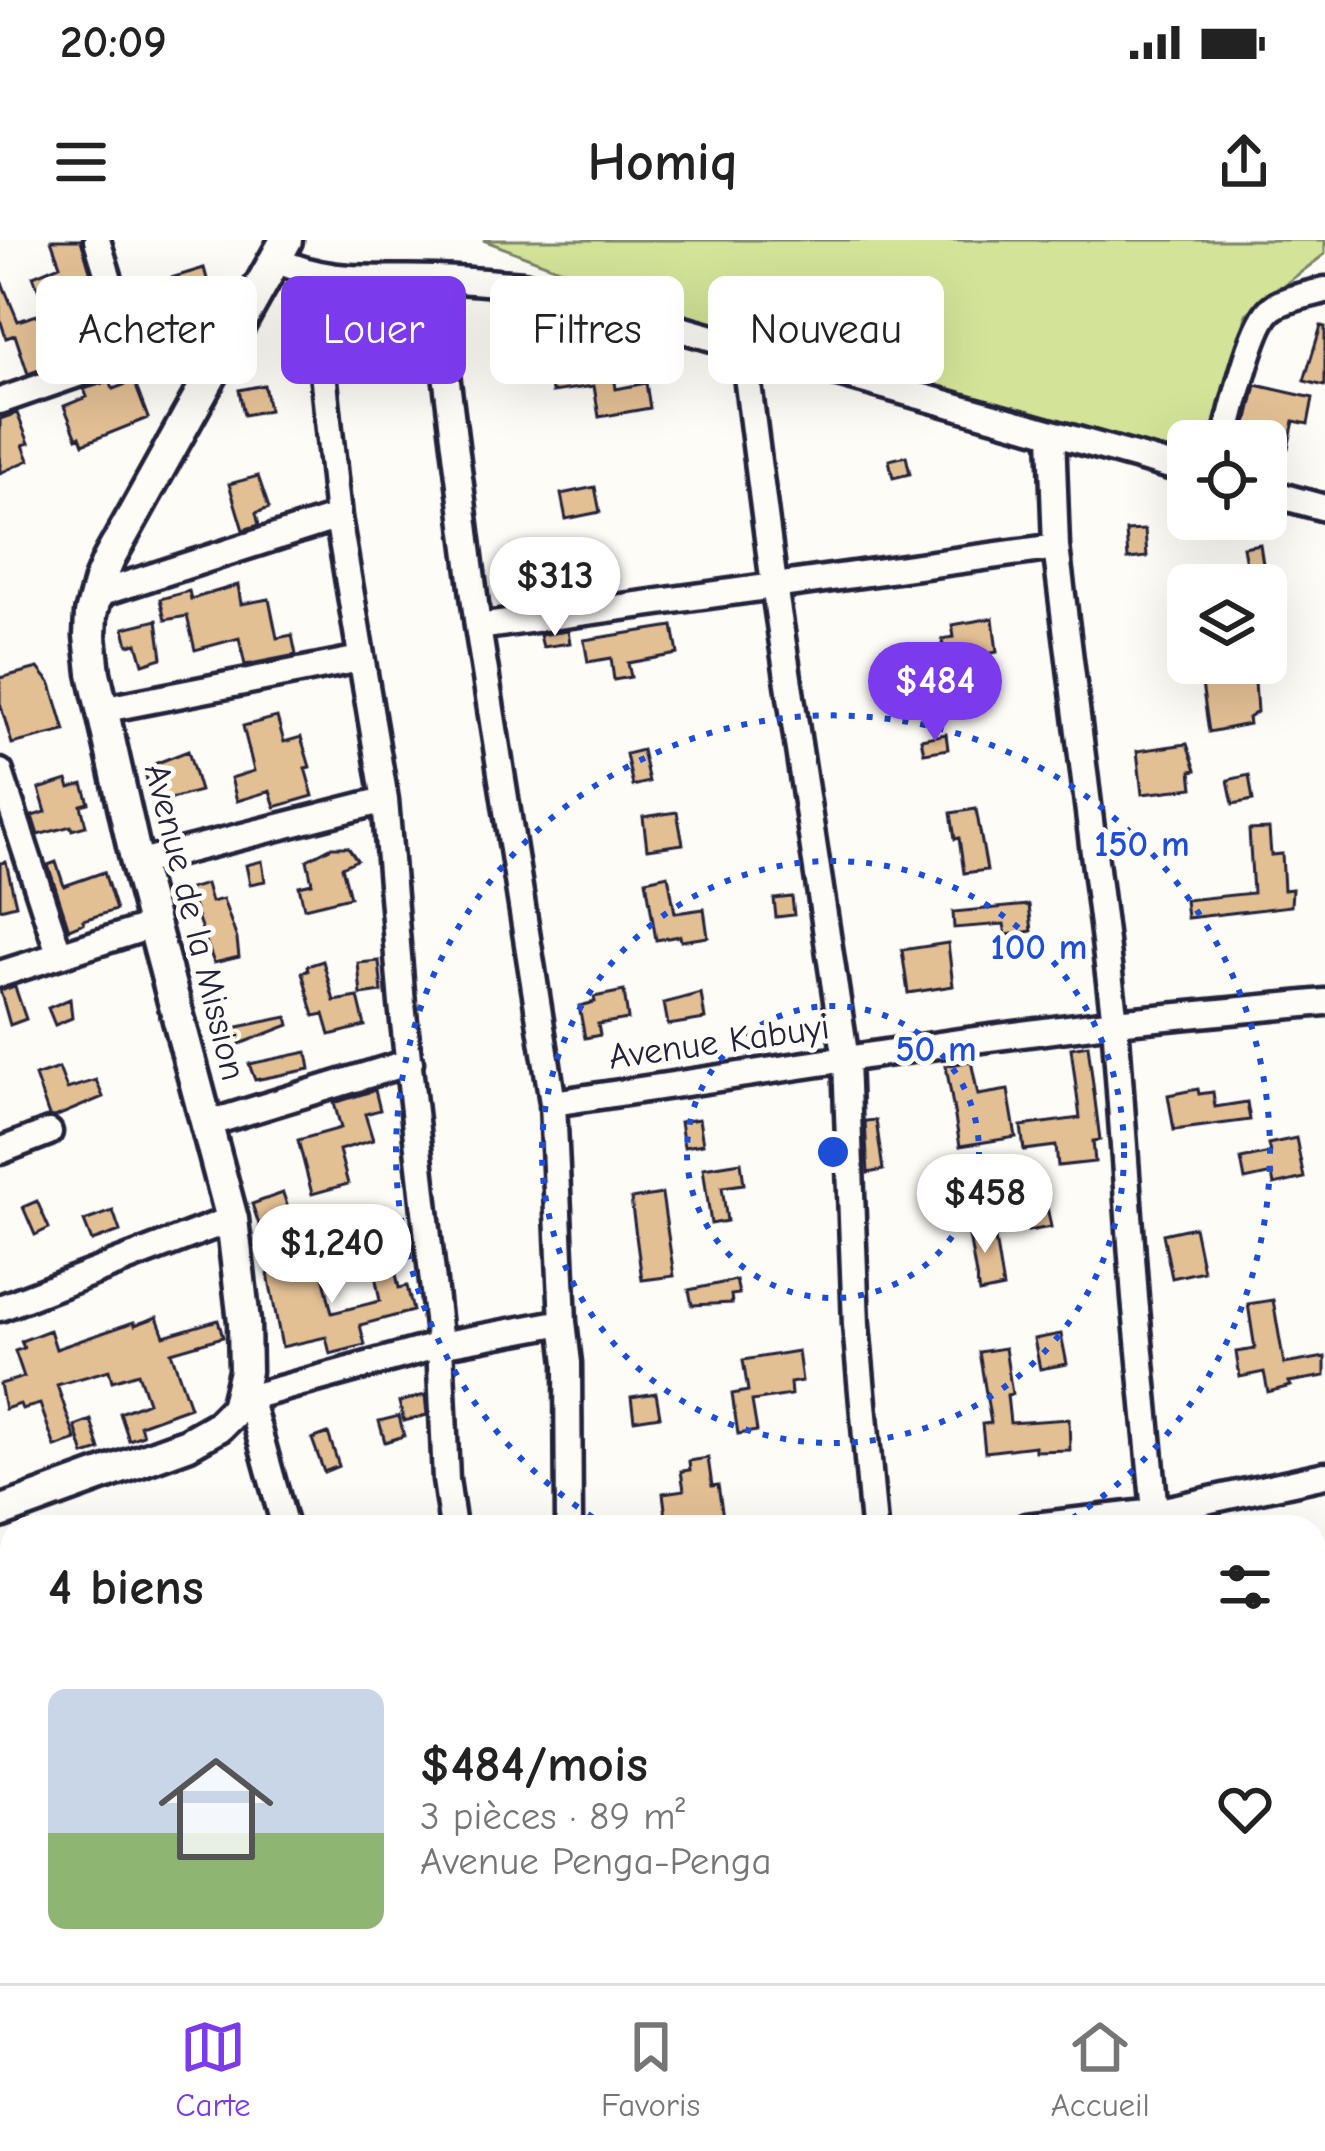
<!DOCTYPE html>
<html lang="fr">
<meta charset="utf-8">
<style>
:root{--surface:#fff;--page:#f6f6f6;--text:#222;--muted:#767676;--line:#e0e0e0;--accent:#7c3aed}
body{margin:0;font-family:"Comic Neue",sans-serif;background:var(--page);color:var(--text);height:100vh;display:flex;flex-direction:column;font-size:45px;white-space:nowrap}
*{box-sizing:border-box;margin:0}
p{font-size:39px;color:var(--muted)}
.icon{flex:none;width:66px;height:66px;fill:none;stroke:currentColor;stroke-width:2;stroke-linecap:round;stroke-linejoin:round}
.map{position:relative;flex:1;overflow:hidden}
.sheet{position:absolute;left:0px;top:1275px;width:1326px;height:468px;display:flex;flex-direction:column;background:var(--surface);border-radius:36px 36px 0 0;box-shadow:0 12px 48px #0002}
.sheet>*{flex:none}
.top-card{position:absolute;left:36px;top:36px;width:1254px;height:108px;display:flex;gap:24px}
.buttons{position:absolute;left:1167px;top:180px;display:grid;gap:24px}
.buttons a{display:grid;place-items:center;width:120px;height:120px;border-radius:18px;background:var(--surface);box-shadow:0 12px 48px #0002;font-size:60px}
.price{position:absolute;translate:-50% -102px;padding:0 27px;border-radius:42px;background:#fff;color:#222;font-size:39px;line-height:78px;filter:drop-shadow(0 3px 6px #0008)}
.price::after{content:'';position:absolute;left:50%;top:72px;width:36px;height:27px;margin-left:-18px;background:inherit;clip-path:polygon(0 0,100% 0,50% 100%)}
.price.on{background:var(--accent);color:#fff}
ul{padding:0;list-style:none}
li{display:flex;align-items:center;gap:36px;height:300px;padding:0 48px}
li span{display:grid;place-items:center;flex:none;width:336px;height:240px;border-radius:18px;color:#555}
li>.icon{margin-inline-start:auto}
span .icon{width:144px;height:144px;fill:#fffc;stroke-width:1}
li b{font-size:51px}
h2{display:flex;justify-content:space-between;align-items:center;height:144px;padding:0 48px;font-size:51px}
.pill{padding:0 42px;border-radius:18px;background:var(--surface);box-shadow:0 12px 48px #0002;font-size:42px;line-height:108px}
.pill.on{background:var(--accent);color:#fff}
.status{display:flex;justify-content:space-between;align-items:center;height:84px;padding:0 60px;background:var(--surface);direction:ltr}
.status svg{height:33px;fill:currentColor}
header{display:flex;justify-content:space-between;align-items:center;height:156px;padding:0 48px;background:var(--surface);font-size:54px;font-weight:700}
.tabs{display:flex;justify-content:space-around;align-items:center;height:168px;border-top:3px solid var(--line);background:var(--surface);font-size:33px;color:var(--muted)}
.tabs a{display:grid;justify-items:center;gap:6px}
.tabs .on{color:var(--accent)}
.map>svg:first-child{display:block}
.green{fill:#d3e498;stroke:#7a836a;stroke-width:3}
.building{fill:#e3bf94;stroke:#22223b;stroke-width:3}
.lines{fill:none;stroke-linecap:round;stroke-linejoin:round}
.minor-casing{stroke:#22223b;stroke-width:33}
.tertiary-casing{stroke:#22223b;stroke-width:39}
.minor{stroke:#fdfcf7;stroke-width:24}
.tertiary{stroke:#fdfcf7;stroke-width:30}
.ring{fill:none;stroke:#1d4ed8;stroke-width:6;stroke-dasharray:6 12}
.labels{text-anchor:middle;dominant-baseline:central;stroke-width:10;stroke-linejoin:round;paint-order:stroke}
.street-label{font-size:36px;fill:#22223b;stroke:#fdfcf7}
.centre{fill:#1d4ed8;stroke:#fdfcf7;stroke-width:6}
.ring-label{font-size:36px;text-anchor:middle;font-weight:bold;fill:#1d4ed8;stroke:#fdfcf7;stroke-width:10;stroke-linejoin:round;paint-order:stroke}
</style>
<div class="status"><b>20:09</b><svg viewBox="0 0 49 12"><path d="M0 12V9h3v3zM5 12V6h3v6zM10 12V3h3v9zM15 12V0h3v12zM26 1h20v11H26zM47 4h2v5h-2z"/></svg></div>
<header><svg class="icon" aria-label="menu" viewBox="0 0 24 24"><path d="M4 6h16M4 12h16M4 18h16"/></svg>Homiq<svg class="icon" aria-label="share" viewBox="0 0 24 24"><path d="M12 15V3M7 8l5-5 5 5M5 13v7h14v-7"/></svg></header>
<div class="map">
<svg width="1325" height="1743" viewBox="0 0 1325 1743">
<rect width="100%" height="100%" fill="#fdfcf7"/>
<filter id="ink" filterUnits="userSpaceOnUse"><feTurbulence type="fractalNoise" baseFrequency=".00833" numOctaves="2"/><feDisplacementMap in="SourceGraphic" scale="24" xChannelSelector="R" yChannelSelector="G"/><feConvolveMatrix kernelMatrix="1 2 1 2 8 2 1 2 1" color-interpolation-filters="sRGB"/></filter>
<g filter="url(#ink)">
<path class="green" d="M 483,0 L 1325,0 L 1325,14 L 1246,74 L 1222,201 L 1188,201 L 1188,231 L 800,121 Z"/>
<path class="building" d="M 51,0 L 81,0 L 112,105 L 95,111 L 87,88 L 79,90 L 42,103 L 50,126 L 28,134 L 15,95 L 6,98 L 0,79 L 0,38 L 18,81 L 47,72 L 33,36 L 60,25 Z
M 204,28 L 212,57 L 167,70 L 158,42 Z
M 167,81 L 173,99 L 146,108 L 142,90 Z
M 552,85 L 556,115 L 567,112 L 568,126 L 581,123 L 583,131 L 613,126 L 616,149 L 646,143 L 650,168 L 599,177 L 594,146 L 552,152 L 550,138 L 546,138 L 547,122 L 531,123 L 532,111 L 524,110 L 523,99 L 523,89 Z
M 1321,86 L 1325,87 L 1325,146 L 1304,141 Z
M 110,141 L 113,149 L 134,141 L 148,178 L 83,204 L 80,196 L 77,198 L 64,166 L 87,157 L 84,149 Z
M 264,145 L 269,170 L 244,175 L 239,150 Z
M 1256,145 L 1313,158 L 1308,184 L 1294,181 L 1288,208 L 1244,196 Z
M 17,173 L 29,203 L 23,205 L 29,220 L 0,233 L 0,179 Z
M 906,216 L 910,234 L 893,238 L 889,220 Z
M 258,236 L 269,268 L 256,273 L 259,285 L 243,290 L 229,244 Z
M 595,247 L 600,272 L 566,279 L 561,254 Z
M 1145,290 L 1147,317 L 1128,319 L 1126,291 Z
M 1260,304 L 1265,337 L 1249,340 L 1243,307 Z
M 596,308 L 599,332 L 564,339 L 563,333 L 526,336 L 524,318 Z
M 238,345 L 241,364 L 269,359 L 277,398 L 292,395 L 296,415 L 245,425 L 239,398 L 195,410 L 187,376 L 165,380 L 160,359 L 189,351 L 191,359 Z
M 993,378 L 997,412 L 971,417 L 972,427 L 946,429 L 942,399 L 954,397 L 952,385 Z
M 157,380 L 162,418 L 143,424 L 137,403 L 128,405 L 124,388 Z
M 673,386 L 678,414 L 628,423 L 631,437 L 614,440 L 611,418 L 588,422 L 584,400 Z
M 568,391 L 570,403 L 543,407 L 540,395 Z
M 1199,423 L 1249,423 L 1252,442 L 1255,442 L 1257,472 L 1248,478 L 1249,484 L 1209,492 Z
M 38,428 L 51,444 L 65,491 L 12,504 L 0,463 L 0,438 Z
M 277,477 L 284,502 L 301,497 L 310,527 L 305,528 L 313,556 L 275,567 L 270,551 L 237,561 L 231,538 L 254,531 L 243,486 Z
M 946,494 L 948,509 L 924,513 L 921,499 Z
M 1187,504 L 1196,530 L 1191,531 L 1193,548 L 1142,554 L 1137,511 Z
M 642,510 L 649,542 L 633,546 L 626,514 Z
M 188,511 L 200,551 L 153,564 L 144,528 Z
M 1249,535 L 1253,560 L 1233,564 L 1228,540 Z
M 67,540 L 70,548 L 83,544 L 89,563 L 81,565 L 86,586 L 72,590 L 71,586 L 38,595 L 32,576 L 46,572 L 39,549 Z
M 976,569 L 987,630 L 964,633 L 959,598 L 955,599 L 951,573 Z
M 677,572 L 683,604 L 647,609 L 643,577 Z
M 1269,589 L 1271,615 L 1282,614 L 1284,650 L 1292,649 L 1291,666 L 1187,678 L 1185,660 L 1253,653 L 1249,590 Z
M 332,607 L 348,607 L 357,620 L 342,627 L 350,657 L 304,668 L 299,646 L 312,643 L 307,620 Z
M 262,621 L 265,641 L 250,644 L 246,625 Z
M 6,622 L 16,665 L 0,669 L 0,623 Z
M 56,622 L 64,646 L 104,632 L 116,670 L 83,680 L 84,683 L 69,689 L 48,625 Z
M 668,635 L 675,673 L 704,669 L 708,697 L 681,701 L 680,696 L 656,700 L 646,640 Z
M 206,644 L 211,662 L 223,659 L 237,699 L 239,717 L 214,723 L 193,665 L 184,668 L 179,652 Z
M 792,657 L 794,675 L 776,677 L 774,659 Z
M 1029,665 L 1032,691 L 1006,695 L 1004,684 L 954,688 L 953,672 Z
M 948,703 L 953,746 L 908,753 L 902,710 Z
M 323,721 L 334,761 L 358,757 L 365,786 L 330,795 L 324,774 L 314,776 L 302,732 L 308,731 L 307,726 Z
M 379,721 L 382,752 L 361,755 L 358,723 Z
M 15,747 L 26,779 L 10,785 L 0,750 Z
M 624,751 L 628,779 L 598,784 L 600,795 L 585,798 L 579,766 L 595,762 L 594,757 Z
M 701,753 L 705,779 L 668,785 L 664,763 Z
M 70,759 L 72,778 L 55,785 L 48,768 Z
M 287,777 L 289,785 L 227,809 L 223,790 Z
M 1088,805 L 1100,900 L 1093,901 L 1095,922 L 1058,926 L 1056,906 L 1024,910 L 1021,886 L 1080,878 L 1071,808 Z
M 307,812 L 310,829 L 255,840 L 249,824 Z
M 971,821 L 978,855 L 1008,850 L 1016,897 L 960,906 L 946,826 Z
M 59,828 L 67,849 L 96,840 L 103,857 L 55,877 L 49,876 L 35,836 Z
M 1198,849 L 1199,854 L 1213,852 L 1215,867 L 1247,862 L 1250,880 L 1174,890 L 1168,855 Z
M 375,850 L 380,870 L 365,874 L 373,900 L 339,910 L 348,944 L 312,954 L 298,900 L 341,888 L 334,863 Z
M 699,879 L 703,904 L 684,907 L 680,882 Z
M 876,880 L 883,930 L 868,933 L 865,881 Z
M 1296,898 L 1304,938 L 1274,945 L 1272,934 L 1245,940 L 1241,919 L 1270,913 L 1268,904 Z
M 741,922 L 744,944 L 722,947 L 727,981 L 711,984 L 703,928 Z
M 965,936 L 970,975 L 939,979 L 934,940 Z
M 283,953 L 294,986 L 263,996 L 252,964 Z
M 662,954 L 674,1036 L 642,1040 L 631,959 Z
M 37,961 L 49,988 L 35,995 L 23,967 Z
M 1047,967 L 1051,987 L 1028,991 L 1025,971 Z
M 113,971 L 120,991 L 92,1001 L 84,981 Z
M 992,980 L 1003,1048 L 979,1053 L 967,984 Z
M 1194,987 L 1203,1031 L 1172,1038 L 1163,994 Z
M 355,990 L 363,1020 L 339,1026 L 332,996 Z
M 392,1015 L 399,1048 L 407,1046 L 413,1071 L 360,1085 L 365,1105 L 330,1114 L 326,1097 L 282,1107 L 268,1034 L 320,1022 L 332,1073 L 380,1061 L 372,1019 Z
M 736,1040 L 739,1054 L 731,1055 L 732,1063 L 692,1065 L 689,1050 Z
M 1273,1060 L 1284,1124 L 1325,1117 L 1325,1136 L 1289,1142 L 1291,1146 L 1268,1152 L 1264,1132 L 1240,1137 L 1236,1112 L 1255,1109 L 1248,1064 Z
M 157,1077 L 164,1096 L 218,1080 L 223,1097 L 171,1112 L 190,1167 L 140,1185 L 143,1195 L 129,1200 L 120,1173 L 148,1162 L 138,1133 L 112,1141 L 109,1130 L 57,1145 L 76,1200 L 55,1207 L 40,1164 L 22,1169 L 20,1164 L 5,1169 L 0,1144 L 24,1137 L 15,1111 L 24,1108 L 21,1101 L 50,1090 L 56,1109 L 134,1082 L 135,1085 Z
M 1061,1094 L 1067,1124 L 1040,1129 L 1034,1099 Z
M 1005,1108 L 1012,1154 L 1007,1155 L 1010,1183 L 1069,1179 L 1070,1210 L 1035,1211 L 1035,1206 L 985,1212 L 982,1184 L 991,1183 L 979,1112 Z
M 798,1111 L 802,1141 L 790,1143 L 791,1155 L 752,1161 L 757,1191 L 738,1194 L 732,1154 L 748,1151 L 743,1120 Z
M 656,1153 L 660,1176 L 634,1180 L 631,1157 Z
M 425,1155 L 427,1175 L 404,1181 L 399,1162 Z
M 399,1176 L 404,1196 L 385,1202 L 379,1181 Z
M 91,1180 L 100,1210 L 84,1215 L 75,1186 Z
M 328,1193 L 339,1226 L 324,1232 L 312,1199 Z
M 708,1218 L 712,1246 L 718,1245 L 723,1277 L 667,1285 L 663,1253 L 684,1250 L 681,1231 L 690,1230 L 689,1221 Z"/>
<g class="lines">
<g class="minor-casing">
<path id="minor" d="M 274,19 C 336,47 373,36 436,39 C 465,40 494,43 523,45 L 1188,231
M 313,35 L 338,277 L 385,560 L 402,764 L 440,1105 L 446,1240 L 453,1287
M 434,39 L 478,387 L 553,863 L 563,1082 L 568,1123 L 569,1287
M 743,105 L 774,345 L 846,820 L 856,1085 L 874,1287
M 0,161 L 127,117 L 130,108 L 97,0
M 1052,193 L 1056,307 L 1115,782 L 1135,1058 L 1155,1272
M 1225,201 C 1232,174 1252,83 1272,68 C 1285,58 1309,55 1325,50
M 1266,252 L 1325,268
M 95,355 L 338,277
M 478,387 L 1056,307
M 101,470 L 360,419
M 0,532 L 59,713
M 137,623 L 385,560
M 0,734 L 154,685
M 553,863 L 959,802 L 1115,782 L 1325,762
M 207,884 L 410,822
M 0,911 L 49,892
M 0,1068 L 232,979
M 249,1157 L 285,1287
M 240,1160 L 440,1105 L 563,1082
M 1026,1287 L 1155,1272 L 1325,1235
M 407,1731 L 410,1743
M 515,1731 L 516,1743"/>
</g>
<g class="tertiary-casing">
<path id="tertiary" d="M 0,1272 L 187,1204 L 219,1186 L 236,1169 L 245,1131 L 244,1082 L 232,979 L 137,623 L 94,433 L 90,396 L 91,374 L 100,340 L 109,319 L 286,0"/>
</g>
<use href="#minor" class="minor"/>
<use href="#tertiary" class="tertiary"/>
</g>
</g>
<g class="ring">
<circle cx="833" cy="912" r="146"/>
<circle cx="833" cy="912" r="291"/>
<path d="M608 1287A437 437 0 1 1 1058 1287"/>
</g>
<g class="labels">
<g class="street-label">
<text transform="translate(195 682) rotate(76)">Avenue de la Mission</text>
<text transform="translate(719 802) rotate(-8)">Avenue Kabuyi</text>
</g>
</g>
<circle cx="833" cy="912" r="18" class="centre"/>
<g class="ring-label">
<text x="1142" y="616">150 m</text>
<text x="1039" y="719">100 m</text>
<text x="936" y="821">50 m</text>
</g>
</svg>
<div class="buttons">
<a><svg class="icon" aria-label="locate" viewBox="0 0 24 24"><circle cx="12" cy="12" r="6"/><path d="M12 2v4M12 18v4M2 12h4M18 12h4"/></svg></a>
<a><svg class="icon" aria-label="layers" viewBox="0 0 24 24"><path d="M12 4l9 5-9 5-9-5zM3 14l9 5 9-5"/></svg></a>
</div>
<b class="price" style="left:555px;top:399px">$313</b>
<b class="price on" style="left:935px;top:504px">$484</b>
<b class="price" style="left:985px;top:1016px">$458</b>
<b class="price" style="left:332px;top:1066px">$1,240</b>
<div class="top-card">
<a class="pill">Acheter</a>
<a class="pill on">Louer</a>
<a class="pill">Filtres</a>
<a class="pill">Nouveau</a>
</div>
<section class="sheet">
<h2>4 biens<svg class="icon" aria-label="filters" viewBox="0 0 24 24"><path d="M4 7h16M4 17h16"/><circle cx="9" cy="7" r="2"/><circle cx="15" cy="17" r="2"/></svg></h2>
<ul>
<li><span style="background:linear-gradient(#c9d6e8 60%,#8fb573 0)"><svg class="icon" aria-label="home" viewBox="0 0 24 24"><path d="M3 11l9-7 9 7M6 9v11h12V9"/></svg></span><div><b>$484/mois</b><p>3 pièces · 89 m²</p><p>Avenue Penga-Penga</p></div><svg class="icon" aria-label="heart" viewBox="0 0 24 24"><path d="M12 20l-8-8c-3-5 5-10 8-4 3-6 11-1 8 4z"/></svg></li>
</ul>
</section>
</div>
<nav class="tabs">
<a class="on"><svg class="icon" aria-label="map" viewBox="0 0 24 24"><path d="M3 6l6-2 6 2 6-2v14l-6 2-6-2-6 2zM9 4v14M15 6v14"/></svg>Carte</a>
<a><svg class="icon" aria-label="saved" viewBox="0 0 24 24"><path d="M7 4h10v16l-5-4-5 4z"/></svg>Favoris</a>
<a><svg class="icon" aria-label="home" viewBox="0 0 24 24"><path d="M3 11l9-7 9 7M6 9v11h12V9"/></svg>Accueil</a>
</nav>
